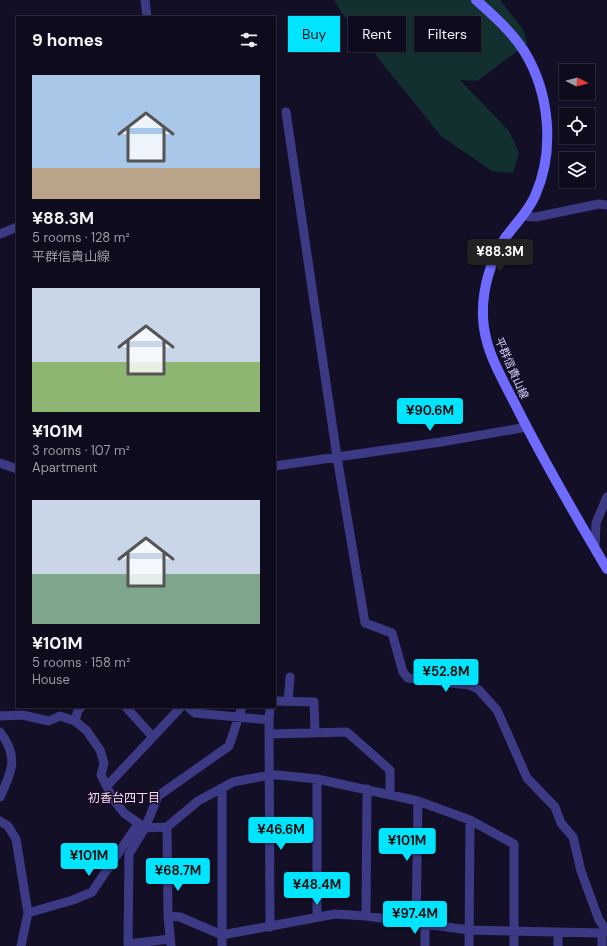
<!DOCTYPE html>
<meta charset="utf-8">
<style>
:root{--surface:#0e0b1c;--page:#1c1929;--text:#f1f3f6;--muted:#9b9ba3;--line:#2e2b3b;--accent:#00e5ff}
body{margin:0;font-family:"DM Sans","Noto Sans JP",sans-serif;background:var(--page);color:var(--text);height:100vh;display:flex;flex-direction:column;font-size:15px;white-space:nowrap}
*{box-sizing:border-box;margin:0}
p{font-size:13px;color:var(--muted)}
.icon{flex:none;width:22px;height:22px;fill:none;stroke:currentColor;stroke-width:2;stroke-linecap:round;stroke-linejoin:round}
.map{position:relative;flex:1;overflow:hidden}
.side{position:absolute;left:16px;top:16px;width:260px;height:692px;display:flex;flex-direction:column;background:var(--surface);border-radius:0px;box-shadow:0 1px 3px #0004,0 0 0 1px var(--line)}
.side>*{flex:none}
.guide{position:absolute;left:288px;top:16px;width:259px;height:36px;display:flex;gap:8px}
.needle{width:26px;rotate:96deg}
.controls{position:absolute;left:559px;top:64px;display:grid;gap:8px}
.controls a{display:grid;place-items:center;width:36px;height:36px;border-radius:0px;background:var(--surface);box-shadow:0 1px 3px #0004,0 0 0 1px var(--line);font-size:20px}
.price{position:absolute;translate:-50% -34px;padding:0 9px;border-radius:4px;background:var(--accent);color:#111;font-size:13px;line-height:26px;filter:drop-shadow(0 1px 2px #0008)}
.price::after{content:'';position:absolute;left:50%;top:24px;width:12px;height:9px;margin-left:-6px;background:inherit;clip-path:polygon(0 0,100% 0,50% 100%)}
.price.selected{background:#222;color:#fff}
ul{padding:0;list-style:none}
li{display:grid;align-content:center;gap:8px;height:212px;padding:0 16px}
li span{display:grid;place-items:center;height:124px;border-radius:0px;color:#555}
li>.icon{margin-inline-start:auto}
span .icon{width:72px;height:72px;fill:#fffc;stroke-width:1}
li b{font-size:17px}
h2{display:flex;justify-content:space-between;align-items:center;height:48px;padding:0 16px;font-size:17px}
.chip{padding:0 14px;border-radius:0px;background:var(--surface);box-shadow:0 1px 3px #0004,0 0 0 1px var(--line);font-size:14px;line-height:36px}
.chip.selected{background:var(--accent);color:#111}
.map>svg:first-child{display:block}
.green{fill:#12302f}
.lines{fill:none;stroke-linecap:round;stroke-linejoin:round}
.street{stroke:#3d3a85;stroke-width:9}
.secondary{stroke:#6f6bff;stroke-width:10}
.labels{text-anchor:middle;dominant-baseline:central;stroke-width:3;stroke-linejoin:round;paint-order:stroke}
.street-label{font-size:11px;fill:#d9d4ff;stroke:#130f26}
.neighbourhood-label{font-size:12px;fill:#ffd6f0;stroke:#130f26}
</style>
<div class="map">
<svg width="607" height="946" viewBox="0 0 607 946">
<rect width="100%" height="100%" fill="#130f26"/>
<path class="green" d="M 334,0 L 500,0 L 524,31 L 527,44 L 477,81 L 460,80 L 509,131 L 519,153 L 513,173 L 492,171 L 441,136 L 341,12 Z"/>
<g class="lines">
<path class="street" d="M 145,0 L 147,17
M 286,112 L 337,457 L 365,623 L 392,633 L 403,672 L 408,678 L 469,685 L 478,689 L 497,710 L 527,778 L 555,807 L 561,823 L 573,837 L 581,871 L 599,920 L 607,931
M 522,216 L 536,217 L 599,204 L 607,205
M 0,234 L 17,227
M 0,463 L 17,469
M 275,466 L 441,442 L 527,427
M 595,548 L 596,523 L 607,497
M 275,701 L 314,702 L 315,732
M 288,702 L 290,677
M 126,707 L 152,736
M 188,707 L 195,713 L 269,720 L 270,927
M 0,716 L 22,715 L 49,721 L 60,716 L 75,721 L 87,731 L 100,750 L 104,763 L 101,775 L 113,799 L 124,813 L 145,828 L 167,827 L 198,801 L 233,782 L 270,775 L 278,775 L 317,779 L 418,801 L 470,820 L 514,844 L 514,946
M 269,720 L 270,707
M 75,721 L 78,710 L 81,707
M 0,732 C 19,756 12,772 0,797
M 270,734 L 347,732 L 390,770 L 390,794
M 317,779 L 317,917
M 107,786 L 181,707
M 222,788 L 222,946
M 0,821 L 8,826 L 16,839 L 28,913 L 21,946
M 167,827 L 168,916 L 180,917 L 222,935 L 335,914 L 366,916 L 469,930 L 602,933
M 28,913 L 73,900 L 92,892 L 138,824
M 168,916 L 171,946
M 366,916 L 367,789
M 416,923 L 418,801
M 425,924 L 425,946
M 558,932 L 558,946
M 170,939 L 128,944 L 129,854 L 145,828 L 158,796 L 229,746 L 242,707
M 469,946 L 470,820
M 602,946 L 602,933 L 604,929"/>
<path class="secondary" d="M 476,0 C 493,15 512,32 524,51 C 550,93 555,151 535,196 C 528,212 515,224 505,238 C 490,261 482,290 483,317 C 484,349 501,376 515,404 C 543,460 575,515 607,569"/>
</g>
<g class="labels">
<g class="street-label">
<text transform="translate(512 368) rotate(66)">平群信貴山線</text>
</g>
<g class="neighbourhood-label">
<text x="124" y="798">初香台四丁目</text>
</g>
</g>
</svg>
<div class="controls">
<a><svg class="needle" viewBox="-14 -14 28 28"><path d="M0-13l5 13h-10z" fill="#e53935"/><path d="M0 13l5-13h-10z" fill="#9b9ba3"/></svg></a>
<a><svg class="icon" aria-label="locate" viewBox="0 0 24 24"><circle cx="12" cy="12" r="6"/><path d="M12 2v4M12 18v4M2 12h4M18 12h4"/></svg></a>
<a><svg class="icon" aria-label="layers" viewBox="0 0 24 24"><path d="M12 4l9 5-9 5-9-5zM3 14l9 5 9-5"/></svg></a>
</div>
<b class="price selected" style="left:500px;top:273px">¥88.3M</b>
<b class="price" style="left:430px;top:432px">¥90.6M</b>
<b class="price" style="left:446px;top:693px">¥52.8M</b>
<b class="price" style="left:281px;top:851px">¥46.6M</b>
<b class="price" style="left:407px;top:862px">¥101M</b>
<b class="price" style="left:89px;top:877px">¥101M</b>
<b class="price" style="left:178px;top:892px">¥68.7M</b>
<b class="price" style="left:317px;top:906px">¥48.4M</b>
<b class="price" style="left:415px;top:935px">¥97.4M</b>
<div class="guide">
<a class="chip selected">Buy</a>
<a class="chip">Rent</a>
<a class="chip">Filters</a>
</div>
<section class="side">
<h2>9 homes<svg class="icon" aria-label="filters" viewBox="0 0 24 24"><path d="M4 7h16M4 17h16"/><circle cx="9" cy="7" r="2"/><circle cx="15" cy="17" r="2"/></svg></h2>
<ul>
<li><span style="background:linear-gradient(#a9c7e8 75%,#b9a48a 0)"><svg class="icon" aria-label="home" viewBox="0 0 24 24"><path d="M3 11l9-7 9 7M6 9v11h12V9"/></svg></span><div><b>¥88.3M</b><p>5 rooms · 128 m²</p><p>平群信貴山線</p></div></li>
<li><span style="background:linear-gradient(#c9d6e8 60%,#8fb573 0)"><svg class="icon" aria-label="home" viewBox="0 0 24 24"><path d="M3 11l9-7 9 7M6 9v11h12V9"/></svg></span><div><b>¥101M</b><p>3 rooms · 107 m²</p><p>Apartment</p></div></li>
<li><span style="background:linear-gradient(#c9d6e8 60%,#7fa58c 0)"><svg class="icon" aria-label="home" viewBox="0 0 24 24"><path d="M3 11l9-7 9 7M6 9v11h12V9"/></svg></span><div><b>¥101M</b><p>5 rooms · 158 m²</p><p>House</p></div></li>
</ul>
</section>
</div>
